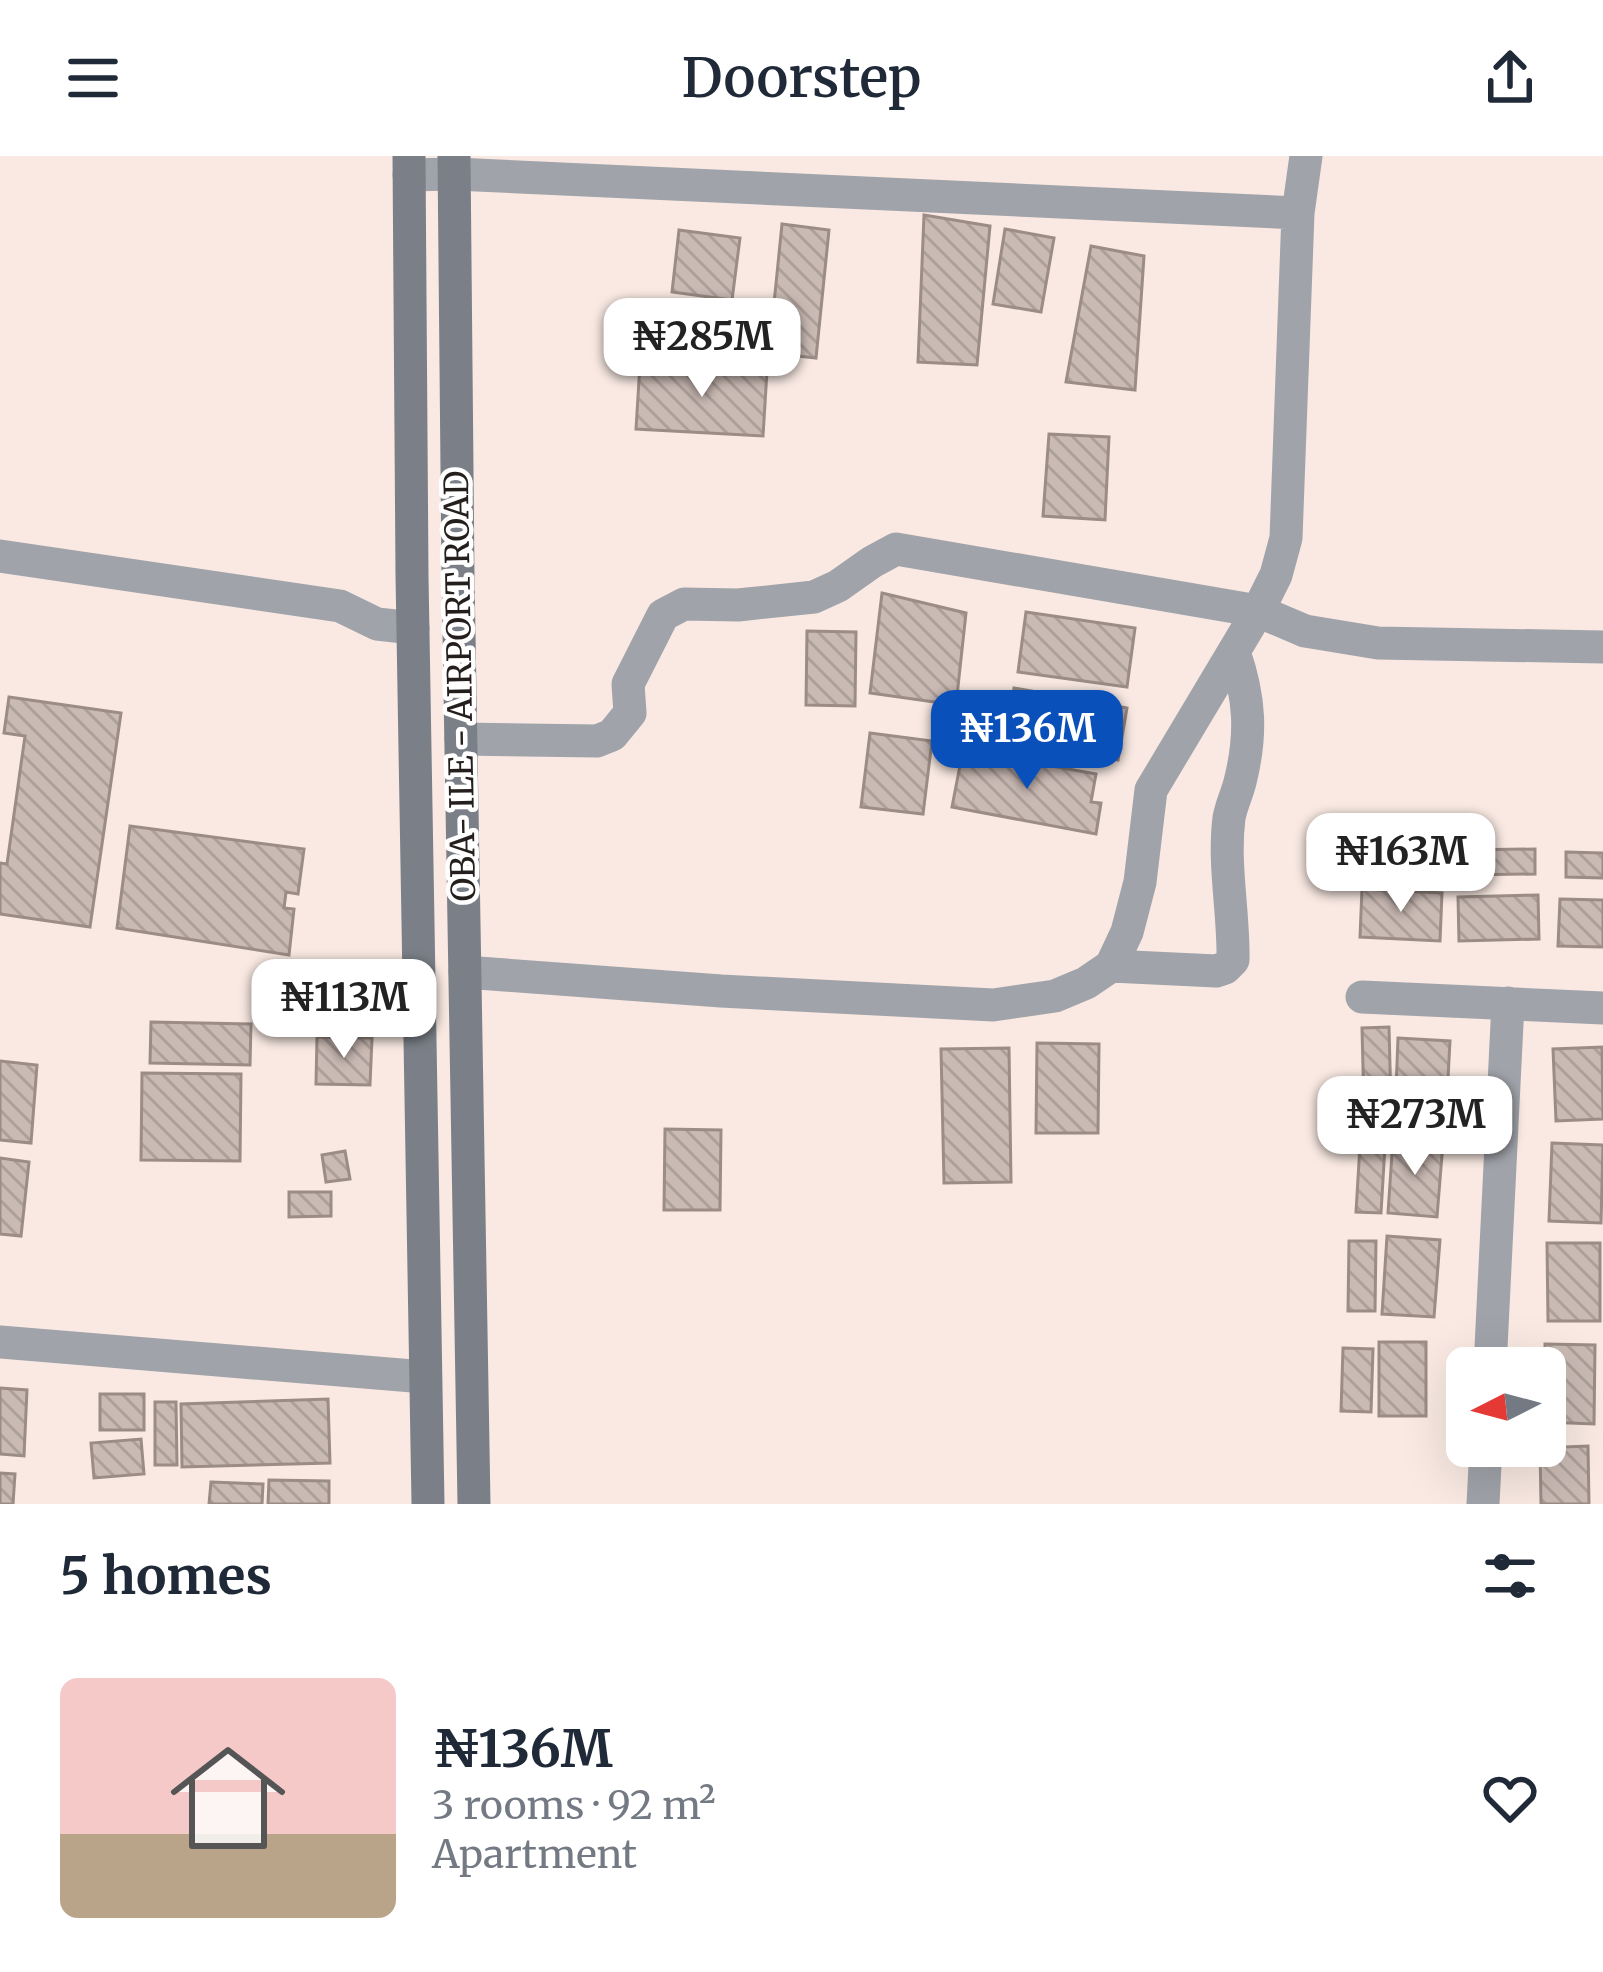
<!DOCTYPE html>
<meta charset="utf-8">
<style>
:root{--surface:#fff;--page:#f6f6f7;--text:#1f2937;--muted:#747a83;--line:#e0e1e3;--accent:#0a50bb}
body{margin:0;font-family:Merriweather,serif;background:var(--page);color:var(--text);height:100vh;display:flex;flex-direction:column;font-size:45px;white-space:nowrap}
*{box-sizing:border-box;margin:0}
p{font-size:39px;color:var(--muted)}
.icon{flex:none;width:66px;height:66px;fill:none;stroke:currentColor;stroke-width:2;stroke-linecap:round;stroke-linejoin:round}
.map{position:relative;height:1348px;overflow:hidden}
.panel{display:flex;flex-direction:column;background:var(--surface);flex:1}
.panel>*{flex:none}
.needle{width:78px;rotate:264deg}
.tools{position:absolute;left:1446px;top:1191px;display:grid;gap:24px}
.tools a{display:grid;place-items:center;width:120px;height:120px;border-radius:18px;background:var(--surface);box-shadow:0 12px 48px #0002;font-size:60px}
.price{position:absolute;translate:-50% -102px;padding:0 27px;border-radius:24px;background:#fff;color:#222;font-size:39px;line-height:78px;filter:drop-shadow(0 3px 6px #0008)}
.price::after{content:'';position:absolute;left:50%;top:72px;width:36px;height:27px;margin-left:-18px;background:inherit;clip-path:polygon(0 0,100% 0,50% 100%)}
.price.current{background:var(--accent);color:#fff}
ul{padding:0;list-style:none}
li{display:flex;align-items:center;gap:36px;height:300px;padding:0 60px}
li+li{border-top:3px solid var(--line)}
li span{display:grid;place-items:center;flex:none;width:336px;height:240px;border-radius:18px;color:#555}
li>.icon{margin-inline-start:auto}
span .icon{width:144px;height:144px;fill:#fffc;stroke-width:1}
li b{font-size:51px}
h2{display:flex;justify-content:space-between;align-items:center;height:144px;padding:0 60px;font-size:51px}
header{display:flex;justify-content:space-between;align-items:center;height:156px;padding:0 60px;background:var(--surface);font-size:54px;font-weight:600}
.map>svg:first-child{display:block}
.building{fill:url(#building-back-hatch);stroke:#9b8c85;stroke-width:3}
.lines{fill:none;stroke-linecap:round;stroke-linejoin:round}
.minor{stroke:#a0a3a9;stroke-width:33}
.secondary{stroke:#7b8088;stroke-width:33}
.labels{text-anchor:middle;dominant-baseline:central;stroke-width:9;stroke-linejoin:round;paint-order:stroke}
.street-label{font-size:33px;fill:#241f1c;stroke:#fff}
</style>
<header><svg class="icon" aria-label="menu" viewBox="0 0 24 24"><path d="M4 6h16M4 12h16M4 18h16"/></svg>Doorstep<svg class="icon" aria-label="share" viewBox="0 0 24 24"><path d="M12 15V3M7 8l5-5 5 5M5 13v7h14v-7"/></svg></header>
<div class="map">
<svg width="1603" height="1348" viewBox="0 0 1603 1348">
<defs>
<pattern id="building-back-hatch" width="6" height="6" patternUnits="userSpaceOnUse" patternTransform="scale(3)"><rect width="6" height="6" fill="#cabab4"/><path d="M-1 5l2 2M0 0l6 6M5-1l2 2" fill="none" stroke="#ad9f9a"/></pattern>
</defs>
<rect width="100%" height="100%" fill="#f9e9e2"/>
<path class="building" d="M 924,59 L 990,70 L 977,209 L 918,206 Z
M 782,68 L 829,74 L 816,202 L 769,197 Z
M 1005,73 L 1054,82 L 1041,156 L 993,148 Z
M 679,74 L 740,82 L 732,144 L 672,136 Z
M 1091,90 L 1144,100 L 1135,234 L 1066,226 Z
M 640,208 L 767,215 L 763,280 L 636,273 Z
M 1049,278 L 1109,281 L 1105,364 L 1043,360 Z
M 882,437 L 966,457 L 956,549 L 870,537 Z
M 1026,456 L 1135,472 L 1127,531 L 1018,516 Z
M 807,475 L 856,476 L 855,550 L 806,549 Z
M 1014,532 L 1127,552 L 1118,604 L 1005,584 Z
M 9,541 L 121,557 L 90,771 L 0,758 L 0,707 L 7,708 L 25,580 L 4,577 Z
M 870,577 L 932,585 L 923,658 L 861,651 Z
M 963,594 L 1096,618 L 1091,646 L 1101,647 L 1096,678 L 952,651 Z
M 130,670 L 304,693 L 298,738 L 286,736 L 284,752 L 294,753 L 289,799 L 117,772 Z
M 1535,693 L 1535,718 L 1460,719 L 1460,694 Z
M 1566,696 L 1603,697 L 1603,722 L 1566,721 Z
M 1362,733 L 1442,737 L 1440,785 L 1360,781 Z
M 1538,739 L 1539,783 L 1459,785 L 1458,741 Z
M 1560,743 L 1603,744 L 1603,791 L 1558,790 Z
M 151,866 L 251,868 L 250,909 L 150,907 Z
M 1389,871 L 1391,949 L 1364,950 L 1362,872 Z
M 317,881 L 372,882 L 370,929 L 316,928 Z
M 1398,882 L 1450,885 L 1446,960 L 1395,960 Z
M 1037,887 L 1099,888 L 1098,977 L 1036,977 Z
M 1602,891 L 1603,963 L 1556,965 L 1553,893 Z
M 1009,892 L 1011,1026 L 944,1027 L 941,893 Z
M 0,905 L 37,909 L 31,987 L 0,984 Z
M 142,917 L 241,918 L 240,1005 L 141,1004 Z
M 665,973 L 721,974 L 720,1054 L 664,1054 Z
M 1393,983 L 1443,987 L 1437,1061 L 1388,1057 Z
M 1552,987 L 1603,989 L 1601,1067 L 1549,1065 Z
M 1360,989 L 1385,990 L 1381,1057 L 1356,1056 Z
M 345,995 L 350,1023 L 326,1026 L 322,999 Z
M 0,1002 L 29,1006 L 21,1080 L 0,1078 Z
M 289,1036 L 331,1036 L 331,1060 L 289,1061 Z
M 1387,1080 L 1440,1084 L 1434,1161 L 1382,1158 Z
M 1349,1085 L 1376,1085 L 1375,1155 L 1348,1155 Z
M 1547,1087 L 1600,1087 L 1600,1165 L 1548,1165 Z
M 1379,1186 L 1426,1186 L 1426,1260 L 1379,1260 Z
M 1545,1188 L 1595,1189 L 1594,1268 L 1545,1266 Z
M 1343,1192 L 1373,1193 L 1371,1256 L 1341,1255 Z
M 0,1232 L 27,1234 L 24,1300 L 0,1298 Z
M 100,1238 L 144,1238 L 144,1274 L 100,1274 Z
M 328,1243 L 330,1307 L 182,1311 L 181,1248 Z
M 155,1246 L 176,1246 L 177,1309 L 155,1309 Z
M 141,1283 L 144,1318 L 94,1322 L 91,1287 Z
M 1588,1290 L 1589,1348 L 1541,1348 L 1540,1292 Z
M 0,1317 L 15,1318 L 13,1348 L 0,1348 Z
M 269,1324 L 329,1325 L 329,1348 L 268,1348 Z
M 211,1326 L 263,1328 L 262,1348 L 209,1348 Z"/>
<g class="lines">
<path class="minor" d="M 409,19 L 455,18 L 1298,57
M 0,400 L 340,450 L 377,468 L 413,472
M 461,583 L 597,585 L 612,579 L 630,557 L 628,528 L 663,459 L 684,448 L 738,449 L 814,441 L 838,430 L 872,406 L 896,393 L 1258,455 L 1305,475 L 1378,487 L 1603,491
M 1111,810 L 1216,815 L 1225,812 L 1233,804 C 1234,757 1223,709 1229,662 C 1231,650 1237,638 1240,626 C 1252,578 1250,542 1234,496
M 465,816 L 721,835 L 993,849 L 1055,840 L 1086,827 L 1111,810 L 1127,776 L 1140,726 L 1151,634 L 1258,455 L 1276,419 L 1286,382 L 1298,57 L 1306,0
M 1362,841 L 1603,852
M 0,1186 L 425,1221
M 1490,1212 L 1508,847
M 1483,1348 L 1486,1290"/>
<path class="secondary" d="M 409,0 L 412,419 L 428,1348
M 454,0 L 458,419 L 474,1348"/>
</g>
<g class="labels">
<g class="street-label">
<text transform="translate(460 530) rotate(-91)">OBA- ILE - AIRPORT ROAD</text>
</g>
</g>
</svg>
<div class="tools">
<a><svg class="needle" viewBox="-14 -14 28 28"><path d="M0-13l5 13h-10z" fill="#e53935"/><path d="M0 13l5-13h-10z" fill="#747a83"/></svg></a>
</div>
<b class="price" style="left:702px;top:244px">₦285M</b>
<b class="price current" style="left:1027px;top:636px">₦136M</b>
<b class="price" style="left:1401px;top:759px">₦163M</b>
<b class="price" style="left:344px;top:905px">₦113M</b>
<b class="price" style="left:1415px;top:1022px">₦273M</b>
</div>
<section class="panel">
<h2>5 homes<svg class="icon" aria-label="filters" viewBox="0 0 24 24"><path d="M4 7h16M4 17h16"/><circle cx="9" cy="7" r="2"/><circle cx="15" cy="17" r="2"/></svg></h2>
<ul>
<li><span style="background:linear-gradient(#f6c9c9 65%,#b9a48a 0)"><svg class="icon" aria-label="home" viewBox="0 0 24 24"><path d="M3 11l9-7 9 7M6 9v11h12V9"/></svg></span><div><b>₦136M</b><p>3 rooms · 92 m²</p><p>Apartment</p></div><svg class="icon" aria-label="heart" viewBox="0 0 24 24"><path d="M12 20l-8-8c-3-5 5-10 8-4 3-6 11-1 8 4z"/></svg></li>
</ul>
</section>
